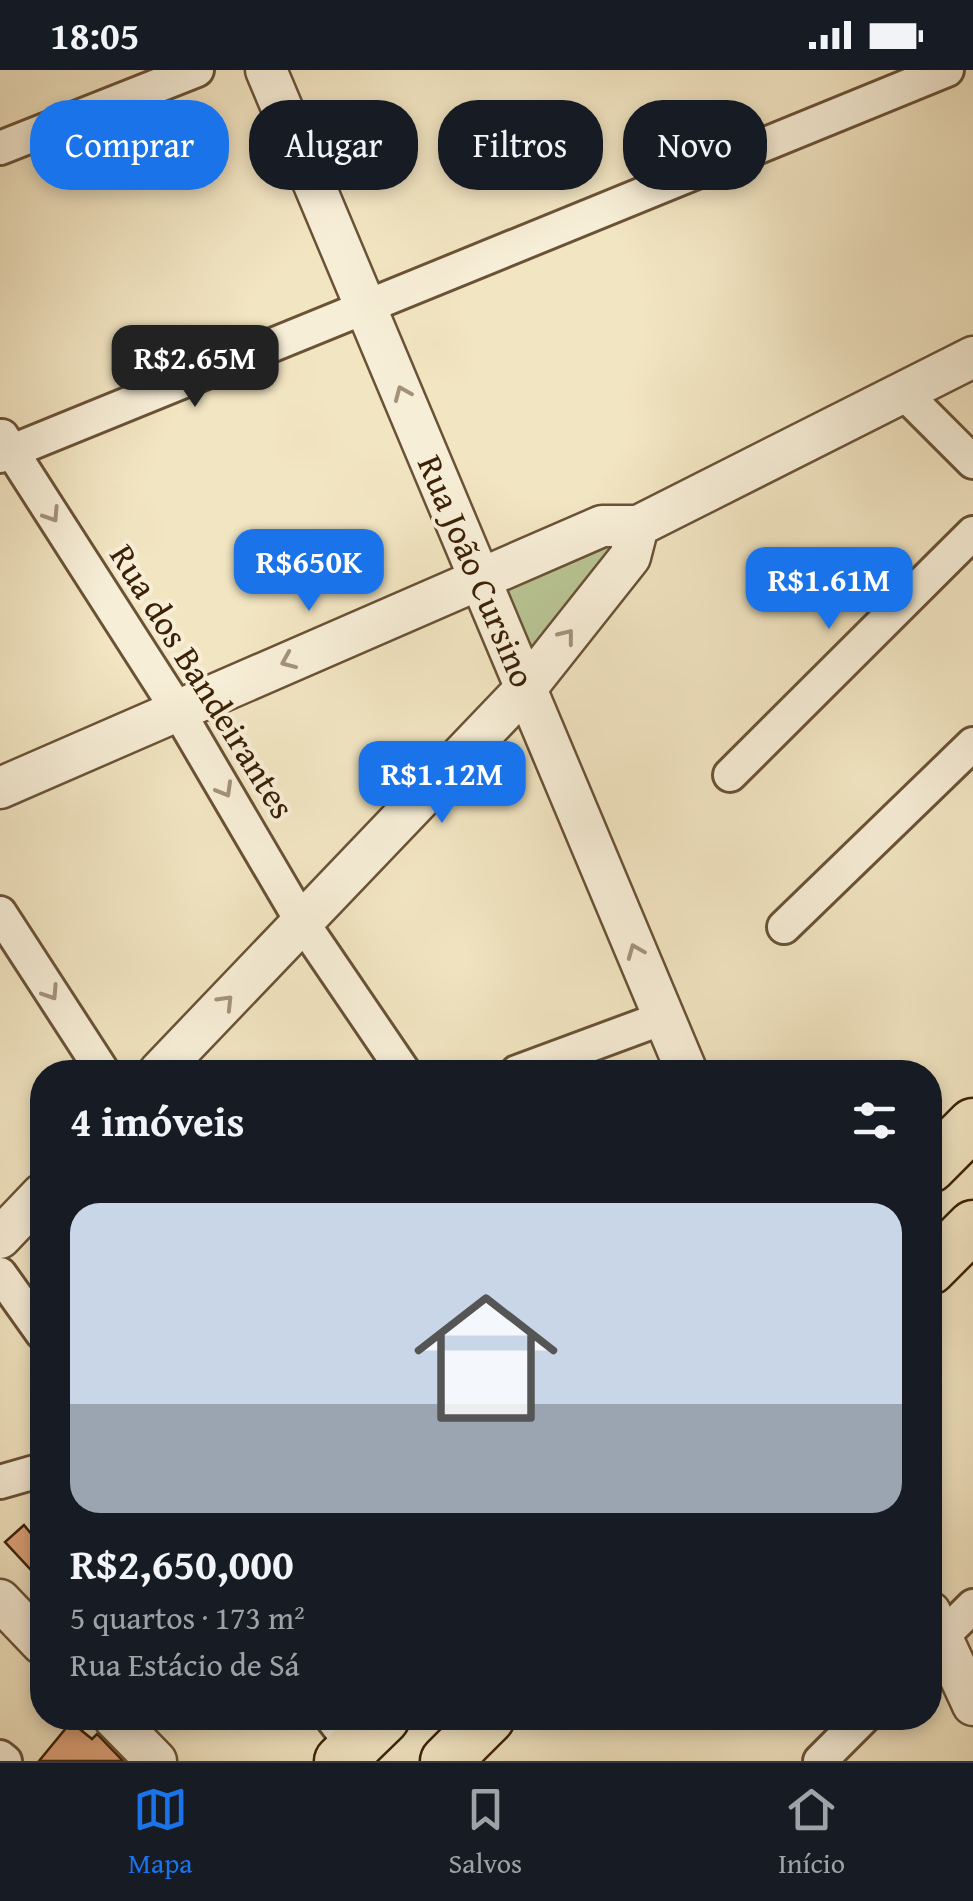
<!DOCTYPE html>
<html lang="pt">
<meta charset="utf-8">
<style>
:root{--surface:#171b24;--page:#20242c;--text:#f1f3f6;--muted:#9ea1a6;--line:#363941;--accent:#1a73e8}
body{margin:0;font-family:"Gentium Book Plus",serif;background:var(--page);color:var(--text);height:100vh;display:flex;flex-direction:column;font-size:38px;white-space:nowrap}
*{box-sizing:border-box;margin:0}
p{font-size:32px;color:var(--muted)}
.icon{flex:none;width:55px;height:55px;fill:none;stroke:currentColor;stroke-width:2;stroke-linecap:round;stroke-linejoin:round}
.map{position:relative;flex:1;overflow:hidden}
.side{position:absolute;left:30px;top:990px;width:912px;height:670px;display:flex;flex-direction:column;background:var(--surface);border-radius:40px;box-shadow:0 5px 15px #0003}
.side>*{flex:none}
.banner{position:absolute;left:30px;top:30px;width:915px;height:90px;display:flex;gap:20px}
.price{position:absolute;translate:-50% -85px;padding:0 22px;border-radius:20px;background:var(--accent);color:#fff;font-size:32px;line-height:65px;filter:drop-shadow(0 2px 5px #0008)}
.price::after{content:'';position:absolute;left:50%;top:60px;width:30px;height:22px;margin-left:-15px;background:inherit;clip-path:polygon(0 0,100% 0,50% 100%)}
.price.current{background:#222;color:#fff}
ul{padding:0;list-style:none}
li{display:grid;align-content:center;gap:20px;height:530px;padding:0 40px}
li+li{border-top:2px solid var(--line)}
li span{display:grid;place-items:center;height:310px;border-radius:30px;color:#555}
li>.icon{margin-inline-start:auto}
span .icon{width:180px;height:180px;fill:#fffc;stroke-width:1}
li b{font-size:42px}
h2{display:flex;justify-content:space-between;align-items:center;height:120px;padding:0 40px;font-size:42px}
.tag{padding:0 35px;border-radius:40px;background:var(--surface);box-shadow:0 5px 15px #0003;font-size:35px;line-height:90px}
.tag.current{background:var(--accent);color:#fff}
.status{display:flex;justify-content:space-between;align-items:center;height:70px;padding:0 50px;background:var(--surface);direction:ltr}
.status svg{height:28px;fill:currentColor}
.tabs{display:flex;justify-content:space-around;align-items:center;height:140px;border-top:2px solid var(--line);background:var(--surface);font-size:28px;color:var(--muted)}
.tabs a{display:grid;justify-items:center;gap:5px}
.tabs .current{color:var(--accent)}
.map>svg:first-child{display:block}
.green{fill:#b9c594;stroke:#7a734e;stroke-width:2.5}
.building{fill:#e1a57c;stroke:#3c2107;stroke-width:2.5}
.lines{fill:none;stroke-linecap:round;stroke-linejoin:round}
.minor-casing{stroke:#6a5236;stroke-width:38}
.tertiary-casing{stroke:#6a5236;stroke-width:45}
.primary-casing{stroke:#3c2107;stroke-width:55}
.minor{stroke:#f7eed7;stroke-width:32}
.tertiary{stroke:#f7eed7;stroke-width:40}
.primary{stroke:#f2e5c2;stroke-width:50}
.oneway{stroke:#a39279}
.labels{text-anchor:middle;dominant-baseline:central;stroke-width:8;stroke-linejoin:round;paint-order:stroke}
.street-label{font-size:35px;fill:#3c2107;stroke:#f7eed7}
</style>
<div class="status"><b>18:05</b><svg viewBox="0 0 49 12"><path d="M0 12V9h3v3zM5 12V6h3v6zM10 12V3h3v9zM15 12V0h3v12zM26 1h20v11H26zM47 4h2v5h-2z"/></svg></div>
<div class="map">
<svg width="973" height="1691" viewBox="0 0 973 1691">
<rect width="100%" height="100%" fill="#f2e5c2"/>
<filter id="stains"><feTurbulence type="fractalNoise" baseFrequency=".002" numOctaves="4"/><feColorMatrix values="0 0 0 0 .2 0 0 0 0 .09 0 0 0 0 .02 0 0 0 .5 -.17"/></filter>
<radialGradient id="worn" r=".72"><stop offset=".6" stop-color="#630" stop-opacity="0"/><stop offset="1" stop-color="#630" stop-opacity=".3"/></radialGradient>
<path class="green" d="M 617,469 L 637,472 L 528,594 L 506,522 L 519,512 Z"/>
<path class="building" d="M 24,1455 L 42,1477 L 42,1490 L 31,1500 L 5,1472 Z
M 71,1652 L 92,1669 L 97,1664 L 123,1691 L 39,1691 Z"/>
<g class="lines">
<g class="minor-casing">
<path id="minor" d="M 0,78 L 197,0
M 902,321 L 973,392
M 2,366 L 177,639 L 302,852 L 404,1002
M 0,386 L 947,0
M 730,705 L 973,463
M 0,843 L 103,1002
M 784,857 L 973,674
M 517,1002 L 663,948
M 0,1204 L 42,1263
M 0,1412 L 42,1400
M 930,1579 L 973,1536
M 332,1648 L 354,1677
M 0,1687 L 5,1691
M 820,1691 L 863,1648"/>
</g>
<g class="tertiary-casing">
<path id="tertiary" d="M 266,0 L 687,1002
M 0,718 L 602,456 L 638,456 L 973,287
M 159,1002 L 527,617 L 630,487 L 638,456
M 0,1168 L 42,1124
M 0,1530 L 42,1574
M 930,1542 L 973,1635
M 114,1648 L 156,1691"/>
</g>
<g class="primary-casing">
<path id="primary" d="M 930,1097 L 973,1054
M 930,1199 L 973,1156
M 340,1691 L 384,1648
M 446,1691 L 489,1648"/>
</g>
<use href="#minor" class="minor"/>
<use href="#tertiary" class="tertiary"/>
<use href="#primary" class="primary"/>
</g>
<defs><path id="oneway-chevron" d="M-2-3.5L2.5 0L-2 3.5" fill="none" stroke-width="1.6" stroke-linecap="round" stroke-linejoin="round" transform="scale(2.5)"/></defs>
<g class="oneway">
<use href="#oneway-chevron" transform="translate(402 323) rotate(-113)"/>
<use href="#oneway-chevron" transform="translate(52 445) rotate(57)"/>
<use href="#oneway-chevron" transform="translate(567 566) rotate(-52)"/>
<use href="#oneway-chevron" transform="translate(288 591) rotate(157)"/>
<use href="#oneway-chevron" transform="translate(225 720) rotate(60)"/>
<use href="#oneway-chevron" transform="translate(635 881) rotate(-112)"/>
<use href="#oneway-chevron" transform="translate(51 923) rotate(57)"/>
<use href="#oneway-chevron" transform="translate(226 932) rotate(-46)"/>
</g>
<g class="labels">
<g class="street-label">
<text transform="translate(477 501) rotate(67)">Rua João Cursino</text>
<text transform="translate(203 611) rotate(58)">Rua dos Bandeirantes</text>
</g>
</g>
<rect width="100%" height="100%" filter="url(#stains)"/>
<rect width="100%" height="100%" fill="url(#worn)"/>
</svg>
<b class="price current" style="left:195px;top:340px">R$2.65M</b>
<b class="price" style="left:309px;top:544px">R$650K</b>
<b class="price" style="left:829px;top:562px">R$1.61M</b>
<b class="price" style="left:442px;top:756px">R$1.12M</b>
<div class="banner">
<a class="tag current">Comprar</a>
<a class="tag">Alugar</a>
<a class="tag">Filtros</a>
<a class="tag">Novo</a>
</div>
<section class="side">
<h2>4 imóveis<svg class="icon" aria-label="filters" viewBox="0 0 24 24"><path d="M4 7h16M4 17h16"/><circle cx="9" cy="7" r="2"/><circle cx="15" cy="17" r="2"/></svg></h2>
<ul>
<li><span style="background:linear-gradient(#c9d6e8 65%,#9aa5b1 0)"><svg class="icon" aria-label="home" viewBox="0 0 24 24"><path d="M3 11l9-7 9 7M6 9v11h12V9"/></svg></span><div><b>R$2,650,000</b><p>5 quartos · 173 m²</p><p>Rua Estácio de Sá</p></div></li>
</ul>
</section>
</div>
<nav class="tabs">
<a class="current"><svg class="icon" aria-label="map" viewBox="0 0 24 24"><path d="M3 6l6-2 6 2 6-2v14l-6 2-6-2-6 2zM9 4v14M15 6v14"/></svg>Mapa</a>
<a><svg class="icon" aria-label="saved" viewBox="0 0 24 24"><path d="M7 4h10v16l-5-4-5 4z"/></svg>Salvos</a>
<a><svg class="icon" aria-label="home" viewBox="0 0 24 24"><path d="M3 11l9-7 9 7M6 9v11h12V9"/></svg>Início</a>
</nav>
